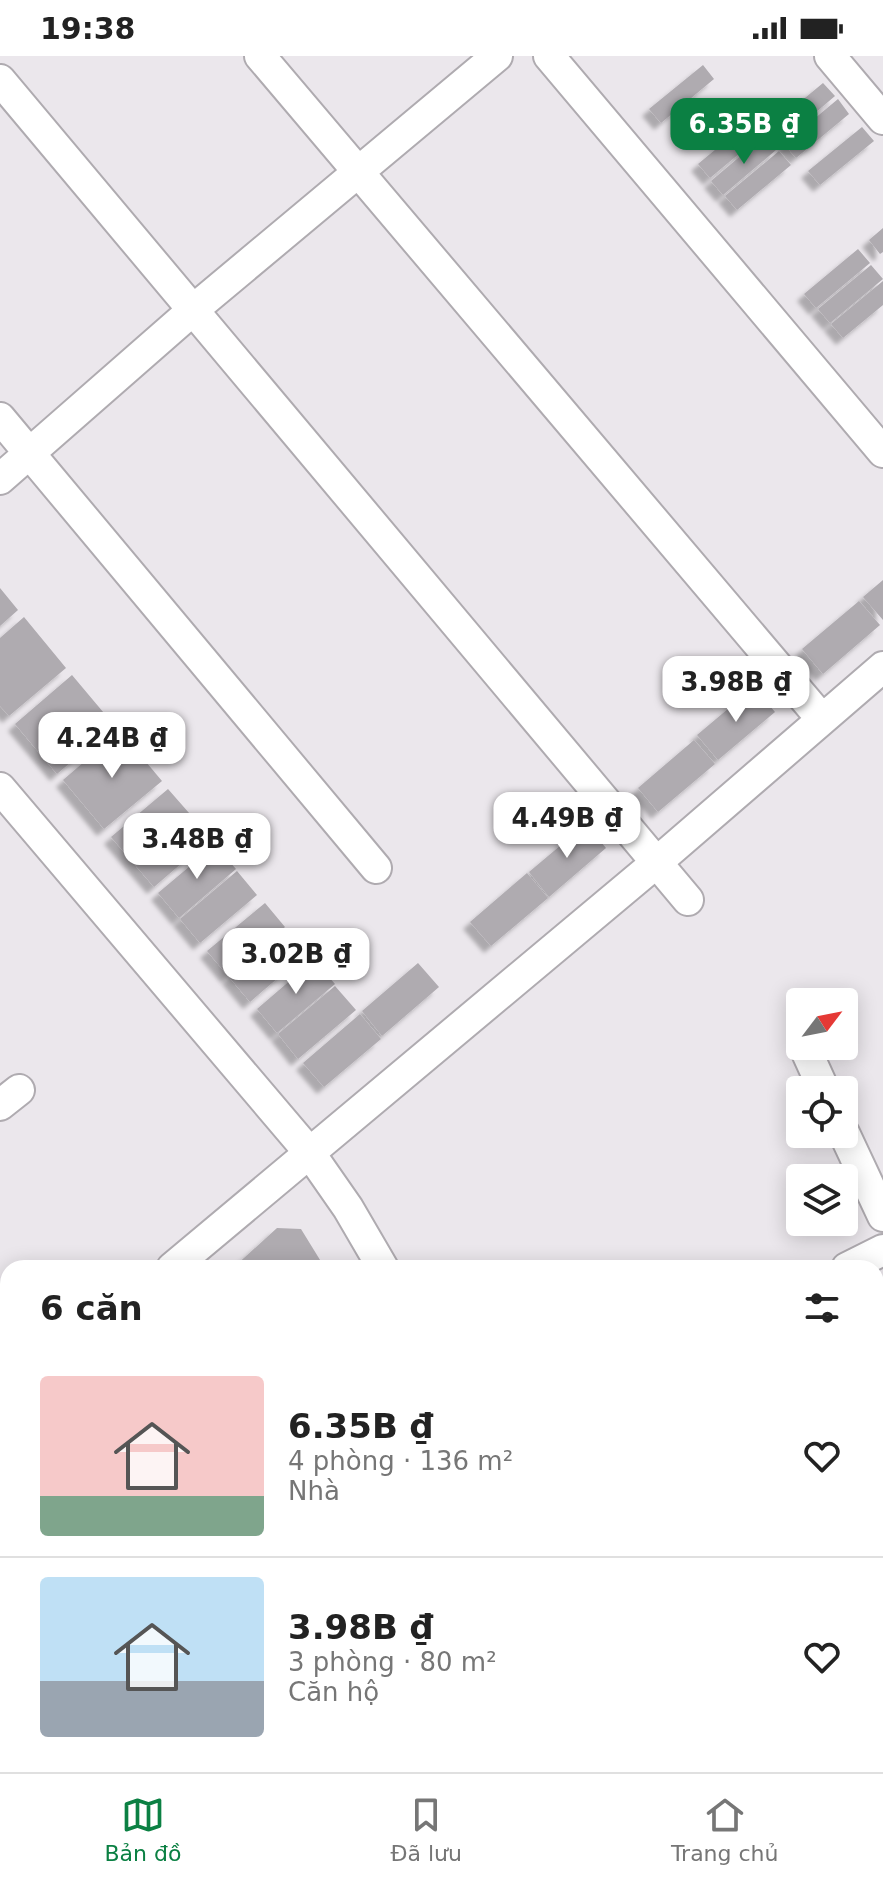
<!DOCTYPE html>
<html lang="vi">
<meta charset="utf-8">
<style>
:root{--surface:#fff;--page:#f2f2f2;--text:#222;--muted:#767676;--line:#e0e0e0;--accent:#0b8043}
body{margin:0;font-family:"DejaVu Sans",sans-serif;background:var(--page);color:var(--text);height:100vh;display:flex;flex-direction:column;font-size:30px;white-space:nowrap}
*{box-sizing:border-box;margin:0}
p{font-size:26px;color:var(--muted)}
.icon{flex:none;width:44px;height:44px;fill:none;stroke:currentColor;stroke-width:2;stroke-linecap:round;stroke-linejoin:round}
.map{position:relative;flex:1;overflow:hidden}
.sheet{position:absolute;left:0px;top:1204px;width:884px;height:512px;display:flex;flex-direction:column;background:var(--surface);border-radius:24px 24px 0 0;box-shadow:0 4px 20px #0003}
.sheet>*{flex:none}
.needle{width:52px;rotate:58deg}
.tools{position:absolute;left:786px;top:932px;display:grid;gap:16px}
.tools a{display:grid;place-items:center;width:72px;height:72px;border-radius:8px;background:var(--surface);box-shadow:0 4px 20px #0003;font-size:40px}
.price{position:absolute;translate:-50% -68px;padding:0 18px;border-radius:16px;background:#fff;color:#222;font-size:26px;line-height:52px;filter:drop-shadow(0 2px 4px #0008)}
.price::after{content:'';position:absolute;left:50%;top:48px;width:24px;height:18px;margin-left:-12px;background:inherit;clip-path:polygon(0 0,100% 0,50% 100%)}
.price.selected{background:var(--accent);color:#fff}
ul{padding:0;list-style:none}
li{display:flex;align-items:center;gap:24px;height:200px;padding:0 40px}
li+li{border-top:2px solid var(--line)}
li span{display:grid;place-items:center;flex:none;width:224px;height:160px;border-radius:8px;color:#555}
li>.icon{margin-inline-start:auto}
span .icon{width:96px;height:96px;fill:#fffc;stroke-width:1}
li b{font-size:34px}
h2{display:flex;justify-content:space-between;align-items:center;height:96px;padding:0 40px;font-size:34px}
.status{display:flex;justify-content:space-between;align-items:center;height:56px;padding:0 40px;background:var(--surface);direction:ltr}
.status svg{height:22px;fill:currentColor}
.tabs{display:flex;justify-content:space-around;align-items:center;height:112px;border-top:2px solid var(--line);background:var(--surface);font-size:22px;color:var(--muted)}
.tabs a{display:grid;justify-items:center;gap:4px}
.tabs .selected{color:var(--accent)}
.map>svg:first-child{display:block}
.building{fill:#afabb0;filter:url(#shadow)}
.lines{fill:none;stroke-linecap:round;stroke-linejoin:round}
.street-casing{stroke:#afabb0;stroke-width:34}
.street{stroke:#fff;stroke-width:30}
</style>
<div class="status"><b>19:38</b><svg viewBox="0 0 49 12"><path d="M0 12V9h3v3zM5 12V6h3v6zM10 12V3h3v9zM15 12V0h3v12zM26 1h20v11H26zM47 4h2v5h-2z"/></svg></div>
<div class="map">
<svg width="883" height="1716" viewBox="0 0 883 1716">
<defs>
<filter id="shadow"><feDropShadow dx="-7" dy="7" stdDeviation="2" flood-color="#0004"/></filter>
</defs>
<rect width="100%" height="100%" fill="#ebe7ec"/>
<path class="building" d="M 703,9 L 714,23 L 661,67 L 649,53 Z
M 823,27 L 835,40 L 782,85 L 770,71 Z
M 838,43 L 849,58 L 796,102 L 784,88 Z
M 751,64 L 763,78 L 710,122 L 698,108 Z
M 862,71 L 874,85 L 820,129 L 808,115 Z
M 764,80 L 776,94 L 723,139 L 711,125 Z
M 779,95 L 791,109 L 737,154 L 725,140 Z
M 883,172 L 883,196 L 880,198 L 869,184 Z
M 858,193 L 870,207 L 816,252 L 804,238 Z
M 871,209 L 883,223 L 830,267 L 818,253 Z
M 883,225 L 883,249 L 843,282 L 831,268 Z
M 883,524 L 883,564 L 863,541 Z
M 0,532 L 18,554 L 0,570 Z
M 859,545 L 880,569 L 823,618 L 802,593 Z
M 24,561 L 66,612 L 9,660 L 0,650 L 0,582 Z
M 72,619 L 114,669 L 57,718 L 15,668 Z
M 754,631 L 775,656 L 718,704 L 697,679 Z
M 120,675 L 162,725 L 104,773 L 63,724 Z
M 694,684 L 715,708 L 658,756 L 638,732 Z
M 168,733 L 211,782 L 154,831 L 111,781 Z
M 586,768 L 606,792 L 549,841 L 529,816 Z
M 215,789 L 236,813 L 179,862 L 158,837 Z
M 237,815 L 257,839 L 200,887 L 180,863 Z
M 527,817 L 548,842 L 491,890 L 470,866 Z
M 265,847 L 285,871 L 228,920 L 207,895 Z
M 286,873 L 307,897 L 250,946 L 229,921 Z
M 314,904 L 335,928 L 277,977 L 257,953 Z
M 418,907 L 439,931 L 382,980 L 362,955 Z
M 335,930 L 356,954 L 298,1003 L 278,978 Z
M 360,958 L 381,983 L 324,1031 L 303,1007 Z
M 277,1172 L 301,1173 L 325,1212 L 233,1212 Z
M 8,1403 L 8,1423 L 0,1413 L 0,1409 Z
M 0,1416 L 8,1426 L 8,1499 L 0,1490 Z
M 0,1494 L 8,1504 L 8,1513 L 0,1519 Z
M 405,1708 L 489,1708 L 490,1716 L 406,1716 Z"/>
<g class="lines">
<g class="street-casing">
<path id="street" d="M 260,0 L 821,662
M 549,0 L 883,396
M 830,0 L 883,63
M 0,24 L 688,844
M 0,362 L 376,812
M 0,423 L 193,254 L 497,0
M 0,732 L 309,1096 L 348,1152 L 383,1212
M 804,990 L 824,1034
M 0,1049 L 19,1034
M 844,1077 L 883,1160
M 172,1212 L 656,807 L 883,611
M 847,1212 L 883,1194
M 0,1359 L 8,1352
M 0,1654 L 8,1648
M 298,1708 L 299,1716
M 538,1708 L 539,1716"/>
</g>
<use href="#street" class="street"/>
</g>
</svg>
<div class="tools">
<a><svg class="needle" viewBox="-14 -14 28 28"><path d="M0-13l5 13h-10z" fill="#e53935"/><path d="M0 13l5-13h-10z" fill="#767676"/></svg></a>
<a><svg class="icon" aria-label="locate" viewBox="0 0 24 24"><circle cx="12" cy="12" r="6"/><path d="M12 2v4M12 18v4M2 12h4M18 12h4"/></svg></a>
<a><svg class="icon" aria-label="layers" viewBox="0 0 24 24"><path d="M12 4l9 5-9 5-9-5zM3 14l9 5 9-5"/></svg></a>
</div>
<b class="price selected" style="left:744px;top:110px">6.35B ₫</b>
<b class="price" style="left:736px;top:668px">3.98B ₫</b>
<b class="price" style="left:112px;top:724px">4.24B ₫</b>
<b class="price" style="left:567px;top:804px">4.49B ₫</b>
<b class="price" style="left:197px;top:825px">3.48B ₫</b>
<b class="price" style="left:296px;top:940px">3.02B ₫</b>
<section class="sheet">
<h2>6 căn<svg class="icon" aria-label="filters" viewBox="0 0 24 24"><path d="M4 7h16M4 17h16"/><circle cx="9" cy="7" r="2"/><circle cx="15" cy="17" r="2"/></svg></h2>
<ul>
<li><span style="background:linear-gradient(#f6c9c9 75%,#7fa58c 0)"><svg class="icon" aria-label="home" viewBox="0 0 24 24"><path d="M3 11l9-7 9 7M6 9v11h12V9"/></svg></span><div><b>6.35B ₫</b><p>4 phòng · 136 m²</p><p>Nhà</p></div><svg class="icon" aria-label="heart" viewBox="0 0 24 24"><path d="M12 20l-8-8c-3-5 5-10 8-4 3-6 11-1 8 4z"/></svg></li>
<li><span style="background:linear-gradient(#bfe0f5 65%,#9aa5b1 0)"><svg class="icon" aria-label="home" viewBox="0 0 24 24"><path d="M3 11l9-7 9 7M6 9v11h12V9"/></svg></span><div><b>3.98B ₫</b><p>3 phòng · 80 m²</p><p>Căn hộ</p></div><svg class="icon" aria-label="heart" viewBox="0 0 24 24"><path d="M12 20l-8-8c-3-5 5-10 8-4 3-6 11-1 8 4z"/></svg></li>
</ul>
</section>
</div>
<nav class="tabs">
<a class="selected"><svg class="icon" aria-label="map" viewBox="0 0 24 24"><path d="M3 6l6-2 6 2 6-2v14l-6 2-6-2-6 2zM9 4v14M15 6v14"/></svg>Bản đồ</a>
<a><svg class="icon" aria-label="saved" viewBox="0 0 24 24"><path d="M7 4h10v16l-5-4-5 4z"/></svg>Đã lưu</a>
<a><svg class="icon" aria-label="home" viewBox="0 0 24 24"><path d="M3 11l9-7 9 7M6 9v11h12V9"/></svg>Trang chủ</a>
</nav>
